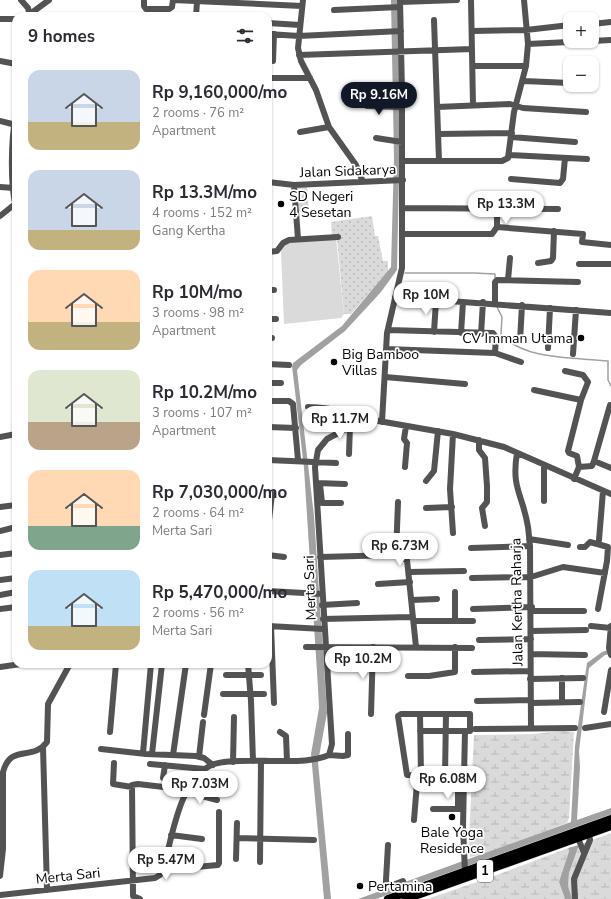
<!DOCTYPE html>
<meta charset="utf-8">
<style>
:root{--surface:#fff;--page:#f7f7f7;--text:#2b2b33;--muted:#7c7c81;--accent:#111827}
body{margin:0;font-family:"Nunito Sans",sans-serif;background:var(--page);color:var(--text);height:100vh;display:flex;flex-direction:column;font-size:15px;white-space:nowrap}
*{box-sizing:border-box;margin:0}
p{font-size:13px;color:var(--muted)}
.icon{flex:none;width:22px;height:22px;fill:none;stroke:currentColor;stroke-width:2;stroke-linecap:round;stroke-linejoin:round}
.map{position:relative;flex:1;overflow:hidden}
.side{position:absolute;left:12px;top:12px;width:260px;height:656px;display:flex;flex-direction:column;background:var(--surface);border-radius:12px;box-shadow:0 1px 3px #0004}
.side>*{flex:none}
.controls{position:absolute;left:563px;top:12px;display:grid;gap:8px}
.controls a{display:grid;place-items:center;width:36px;height:36px;border-radius:8px;background:var(--surface);box-shadow:0 1px 3px #0004;font-size:20px}
.price{position:absolute;translate:-50% -34px;padding:0 9px;border-radius:14px;background:#fff;color:#222;font-size:13px;line-height:26px;filter:drop-shadow(0 1px 2px #0008)}
.price::after{content:'';position:absolute;left:50%;top:24px;width:12px;height:9px;margin-left:-6px;background:inherit;clip-path:polygon(0 0,100% 0,50% 100%)}
.price.on{background:var(--accent);color:#fff}
ul{padding:0;list-style:none}
li{display:flex;align-items:center;gap:12px;height:100px;padding:0 16px}
li span{display:grid;place-items:center;flex:none;width:112px;height:80px;border-radius:12px;color:#555}
li>.icon{margin-inline-start:auto}
span .icon{width:48px;height:48px;fill:#fffc;stroke-width:1}
li b{font-size:17px}
h2{display:flex;justify-content:space-between;align-items:center;height:48px;padding:0 16px;font-size:17px}
.map>svg:first-child{display:block}
.grass{fill:url(#grass-dots)}
.wetland{fill:url(#wetland-marsh)}
.pitch{fill:#dadada}
.water{fill:#a1a1a1}
.lines{fill:none;stroke-linecap:round;stroke-linejoin:round}
.stream{stroke:#a1a1a1;stroke-width:1.5}
.highway-casing{stroke:#dbdbdb;stroke-width:9}
.minor{stroke:#535353;stroke-width:6}
.highway{stroke:#000;stroke-width:8}
.poi-dot{fill:#000;stroke:#fff;stroke-width:1.5}
.labels{text-anchor:middle;dominant-baseline:central;stroke-width:3.5;stroke-linejoin:round;paint-order:stroke}
.shield{fill:#fff;stroke:#4c4c4c;stroke-width:1}
.shield-label{font-size:13px;font-weight:bold;fill:#000}
.street-label{font-size:14px;fill:#000;stroke:#fff}
.poi-label{font-size:14px;fill:#000;stroke:#fff;text-anchor:start}
</style>
<div class="map">
<svg width="611" height="899" viewBox="0 0 611 899">
<defs>
<pattern id="grass-dots" width="8" height="8" patternUnits="userSpaceOnUse"><rect width="8" height="8" fill="#dadada"/><path d="M2 2h.1M6 6h.1" fill="none" stroke="#b9b9b9" stroke-width="1.8" stroke-linecap="round"/></pattern>
<pattern id="wetland-marsh" width="20" height="14" patternUnits="userSpaceOnUse"><rect width="20" height="14" fill="#dadada"/><path d="M1 5h8M5 5V1M11 12h8M15 12V8" fill="none" stroke="#b9b9b9"/></pattern>
</defs>
<rect width="100%" height="100%" fill="#fff"/>
<path class="grass" d="M 307,186 L 309,211 L 299,211 L 297,187 Z
M 372,216 L 375,236 L 378,236 L 383,261 L 388,261 L 388,271 L 351,314 L 344,314 L 337,238 L 332,239 L 331,222 Z"/>
<path class="wetland" d="M 562,731 L 574,732 L 569,818 L 567,823 L 487,853 L 470,857 L 469,838 L 474,735 L 533,734 Z
M 611,833 L 611,899 L 572,899 L 568,886 L 569,873 L 579,845 Z
M 568,848 L 569,851 L 559,882 L 565,899 L 427,899 L 489,878 Z"/>
<path class="pitch" d="M 336,238 L 344,314 L 341,318 L 284,324 L 281,251 L 285,243 Z"/>
<path class="water" d="M 391,0 L 398,0 L 400,129 L 397,270 L 381,292 L 345,331 L 301,365 L 297,370 L 314,516 L 327,713 L 318,762 L 331,899 L 324,899 L 311,754 L 319,708 L 318,688 L 304,468 L 292,366 L 293,363 L 342,326 L 391,267 L 394,158 Z
M 610,649 L 611,654 L 605,655 L 589,668 L 579,751 L 580,767 L 577,820 L 611,808 L 611,815 L 376,899 L 358,899 L 571,822 L 575,746 L 587,663 L 602,652 Z
M 579,845 L 569,873 L 568,886 L 572,899 L 565,899 L 559,882 L 569,851 L 568,848 Z"/>
<g class="lines">
<path class="stream" d="M 405,273 L 474,273 L 495,274 L 495,280
M 497,307 L 502,317 L 501,334 C 525,361 574,357 608,361 L 608,380 L 611,386"/>
<g class="highway-casing">
<path id="highway" d="M 388,899 L 611,819
M 406,899 L 611,826"/>
</g>
<path class="minor" d="M 21,0 L 28,8 L 30,16
M 144,0 L 144,6 L 146,9 L 169,9 L 172,7 L 173,0
M 173,0 L 302,6
M 303,0 L 298,48 L 301,61 L 316,90 L 329,127 L 356,165 L 363,182
M 471,0 L 473,105
M 400,2 L 457,0
M 334,10 L 400,7
M 30,14 L 49,0
M 196,16 L 197,2
M 0,19 L 16,19
M 434,20 L 439,161
M 268,23 L 300,25
M 592,24 L 611,22
M 472,31 L 526,30 L 570,25
M 268,34 L 299,36 L 401,31
M 592,41 L 611,40
M 528,44 L 589,41
M 299,55 L 472,49
M 0,61 L 16,64
M 273,61 L 274,34
M 473,66 L 526,66
M 268,78 L 310,78
M 524,81 L 570,83
M 592,84 L 595,84
M 344,94 L 402,92
M 268,95 L 269,78
M 367,106 L 402,107
M 437,107 L 510,104 L 523,108 L 586,112
M 16,115 C 11,138 10,185 16,207
M 0,121 L 16,125
M 300,132 L 329,127
M 438,134 L 512,133
M 511,137 L 575,142
M 376,138 L 402,142
M 510,155 L 587,159
M 403,161 L 502,161 L 508,158 L 514,112 L 526,66 L 528,44 L 524,0
M 511,179 L 560,183 L 563,179 L 565,158
M 268,182 L 294,185 L 403,180
M 294,185 L 298,239
M 0,187 L 14,188
M 402,208 L 558,209
M 0,216 L 15,204
M 497,227 L 583,234 L 582,242 L 611,245
M 402,234 L 492,234 L 497,227 L 497,209
M 268,252 L 277,251 L 283,243 L 289,240 L 338,237
M 538,263 L 551,261 L 553,258 L 554,231
M 579,264 L 611,264
M 508,280 L 510,258
M 268,290 L 274,290
M 395,297 L 611,313
M 495,303 L 495,282 L 497,280 L 578,282
M 268,319 L 276,319
M 388,330 L 493,333 L 496,337 L 495,353
M 434,332 L 436,301
M 461,333 L 463,302
M 481,334 L 483,302
M 268,338 L 272,338
M 520,341 L 522,305
M 548,348 L 550,308
M 386,349 L 495,353 L 521,362
M 573,354 L 576,310
M 268,364 L 289,365
M 565,371 L 583,375 L 588,382 L 581,400 L 568,451 L 569,453 L 577,456 L 579,467
M 385,377 L 465,384
M 268,383 L 281,383
M 534,390 L 581,400
M 268,401 L 289,401 L 293,404 L 298,460
M 308,407 C 329,408 348,410 366,420
M 382,422 L 387,333 L 402,268 L 402,92 L 400,0
M 268,427 L 296,428
M 0,437 L 16,434
M 479,440 L 479,450 L 485,458 L 487,486 L 487,502 L 482,508 L 485,526
M 517,453 C 511,489 523,495 528,527 C 529,533 529,540 530,546 L 531,728
M 349,454 L 350,426
M 268,460 L 336,463
M 594,461 L 611,468
M 544,466 L 544,501
M 405,467 L 407,443 L 404,439 L 406,426
M 574,479 L 579,467 L 592,466 L 594,461 L 610,405
M 426,481 L 434,471 L 438,431
M 317,483 L 345,484
M 320,484 L 322,503 L 341,503
M 268,491 L 272,494 L 268,529
M 0,507 L 16,505
M 426,508 L 452,507
M 0,531 L 16,527
M 453,533 L 450,489 L 453,434
M 529,539 L 568,545
M 599,540 L 603,491
M 580,547 L 585,547 L 590,542 L 608,547 L 607,561 L 598,609
M 471,548 L 530,546
M 0,555 L 16,553
M 268,555 L 284,557
M 396,555 L 398,502
M 320,557 L 396,555 L 407,560 L 416,647
M 409,572 L 464,571
M 472,578 L 531,577 L 563,567 L 605,573
M 0,580 L 16,578
M 378,584 L 410,582
M 268,591 L 322,594
M 455,592 L 455,620
M 0,595 L 16,592
M 412,600 L 437,599
M 322,605 L 357,603
M 0,609 L 16,607
M 473,609 L 532,607
M 532,611 L 584,611
M 323,619 L 411,617
M 414,621 L 473,621
M 268,626 L 323,629
M 271,626 L 274,703
M 591,626 L 611,628
M 611,626 L 609,648 L 611,655
M 531,631 L 586,630
M 479,640 L 531,639
M 306,647 L 472,648
M 531,654 L 585,655
M 248,664 L 251,701 L 253,761
M 0,667 L 21,664
M 474,672 L 530,671
M 226,675 L 261,675
M 408,676 L 429,676 L 455,672 L 455,647
M 530,679 L 583,678
M 223,694 L 264,694
M 477,701 L 531,700
M 562,702 L 562,678
M 531,703 L 580,702
M 604,712 L 611,670
M 371,714 L 373,647
M 204,715 L 211,664
M 585,728 L 611,724
M 475,729 L 575,728
M 420,731 L 470,731 L 470,714 L 401,714 L 398,716 L 407,775 L 463,777
M 110,732 L 116,664
M 280,732 L 286,736 L 287,761
M 43,747 L 47,890
M 101,749 L 146,754 L 196,756 L 204,758 L 213,765
M 143,753 L 151,664
M 152,754 L 162,664
M 173,755 L 186,664
M 329,755 L 343,756 L 348,755 L 348,734
M 199,757 L 203,722
M 233,762 L 234,717
M 114,763 L 113,784 L 132,787
M 150,764 L 205,769
M 445,776 L 446,714
M 163,778 L 165,765
M 430,785 L 458,785 L 458,809
M 433,809 L 461,809
M 414,820 L 417,783 L 421,775 L 420,714
M 171,835 L 202,839
M 237,838 L 314,840
M 578,838 L 584,853
M 388,845 L 386,880 L 386,883 L 393,885 L 397,896
M 236,859 L 237,823
M 260,862 L 261,761
M 163,870 L 218,865 L 219,863 L 219,812
M 465,872 L 463,827 L 465,731
M 0,876 L 3,849 L 3,772 C 11,743 32,762 47,742 L 48,704 L 70,664
M 393,885 L 403,881 L 407,892
M 0,895 L 155,878 L 160,875 L 163,870 C 172,839 179,777 214,764 C 230,759 258,761 275,761 C 292,761 313,762 329,755 L 332,744 L 315,467 L 318,450 L 327,439 L 357,423 L 373,420 L 453,434 L 504,447 L 611,494
M 140,899 L 133,896 L 133,894 L 132,785 L 138,784 L 189,790 L 202,796 L 217,800
M 575,899 L 574,879 L 590,840 L 589,834"/>
<use href="#highway" class="highway"/>
</g>
<g class="poi-dot">
<circle cx="281" cy="204" r="4"/>
<circle cx="581" cy="338" r="4"/>
<circle cx="334" cy="362" r="4"/>
<circle cx="452" cy="817" r="4"/>
<circle cx="360" cy="886" r="4"/>
</g>
<g class="labels">
<rect class="shield" x="477" y="860" width="16" height="22" rx="3"/>
<g class="shield-label">
<text x="485" y="871">1</text>
</g>
<g class="street-label">
<text transform="translate(348 171) rotate(-2)">Jalan Sidakarya</text>
<text transform="translate(310 588) rotate(-92)">Merta Sari</text>
<text transform="translate(517 602) rotate(-91)">Jalan Kertha Raharja</text>
<text transform="translate(68 876) rotate(-6)">Merta Sari</text>
</g>
<g class="poi-label">
<text x="289" y="196">SD Negeri<tspan x="289" dy="16">4 Sesetan</tspan></text>
<text x="573" y="338" text-anchor="end">CV Imman Utama</text>
<text x="342" y="354">Big Bamboo<tspan x="342" dy="16">Villas</tspan></text>
<text x="452" y="832" text-anchor="middle">Bale Yoga<tspan x="452" dy="16">Residence</tspan></text>
<text x="368" y="886">Pertamina</text>
</g>
</g>
</svg>
<div class="controls">
<a>+</a>
<a>−</a>
</div>
<b class="price on" style="left:379px;top:116px">Rp 9.16M</b>
<b class="price" style="left:506px;top:225px">Rp 13.3M</b>
<b class="price" style="left:426px;top:316px">Rp 10M</b>
<b class="price" style="left:340px;top:440px">Rp 11.7M</b>
<b class="price" style="left:400px;top:567px">Rp 6.73M</b>
<b class="price" style="left:363px;top:680px">Rp 10.2M</b>
<b class="price" style="left:448px;top:800px">Rp 6.08M</b>
<b class="price" style="left:200px;top:805px">Rp 7.03M</b>
<b class="price" style="left:166px;top:881px">Rp 5.47M</b>
<section class="side">
<h2>9 homes<svg class="icon" aria-label="filters" viewBox="0 0 24 24"><path d="M4 7h16M4 17h16"/><circle cx="9" cy="7" r="2"/><circle cx="15" cy="17" r="2"/></svg></h2>
<ul>
<li><span style="background:linear-gradient(#c9d6e8 65%,#c2b280 0)"><svg class="icon" aria-label="home" viewBox="0 0 24 24"><path d="M3 11l9-7 9 7M6 9v11h12V9"/></svg></span><div><b>Rp 9,160,000/mo</b><p>2 rooms · 76 m²</p><p>Apartment</p></div></li>
<li><span style="background:linear-gradient(#c9d6e8 75%,#c2b280 0)"><svg class="icon" aria-label="home" viewBox="0 0 24 24"><path d="M3 11l9-7 9 7M6 9v11h12V9"/></svg></span><div><b>Rp 13.3M/mo</b><p>4 rooms · 152 m²</p><p>Gang Kertha</p></div></li>
<li><span style="background:linear-gradient(#ffd9b3 65%,#c2b280 0)"><svg class="icon" aria-label="home" viewBox="0 0 24 24"><path d="M3 11l9-7 9 7M6 9v11h12V9"/></svg></span><div><b>Rp 10M/mo</b><p>3 rooms · 98 m²</p><p>Apartment</p></div></li>
<li><span style="background:linear-gradient(#dfe7d0 65%,#b9a48a 0)"><svg class="icon" aria-label="home" viewBox="0 0 24 24"><path d="M3 11l9-7 9 7M6 9v11h12V9"/></svg></span><div><b>Rp 10.2M/mo</b><p>3 rooms · 107 m²</p><p>Apartment</p></div></li>
<li><span style="background:linear-gradient(#ffd9b3 70%,#7fa58c 0)"><svg class="icon" aria-label="home" viewBox="0 0 24 24"><path d="M3 11l9-7 9 7M6 9v11h12V9"/></svg></span><div><b>Rp 7,030,000/mo</b><p>2 rooms · 64 m²</p><p>Merta Sari</p></div></li>
<li><span style="background:linear-gradient(#bfe0f5 70%,#c2b280 0)"><svg class="icon" aria-label="home" viewBox="0 0 24 24"><path d="M3 11l9-7 9 7M6 9v11h12V9"/></svg></span><div><b>Rp 5,470,000/mo</b><p>2 rooms · 56 m²</p><p>Merta Sari</p></div></li>
</ul>
</section>
</div>
